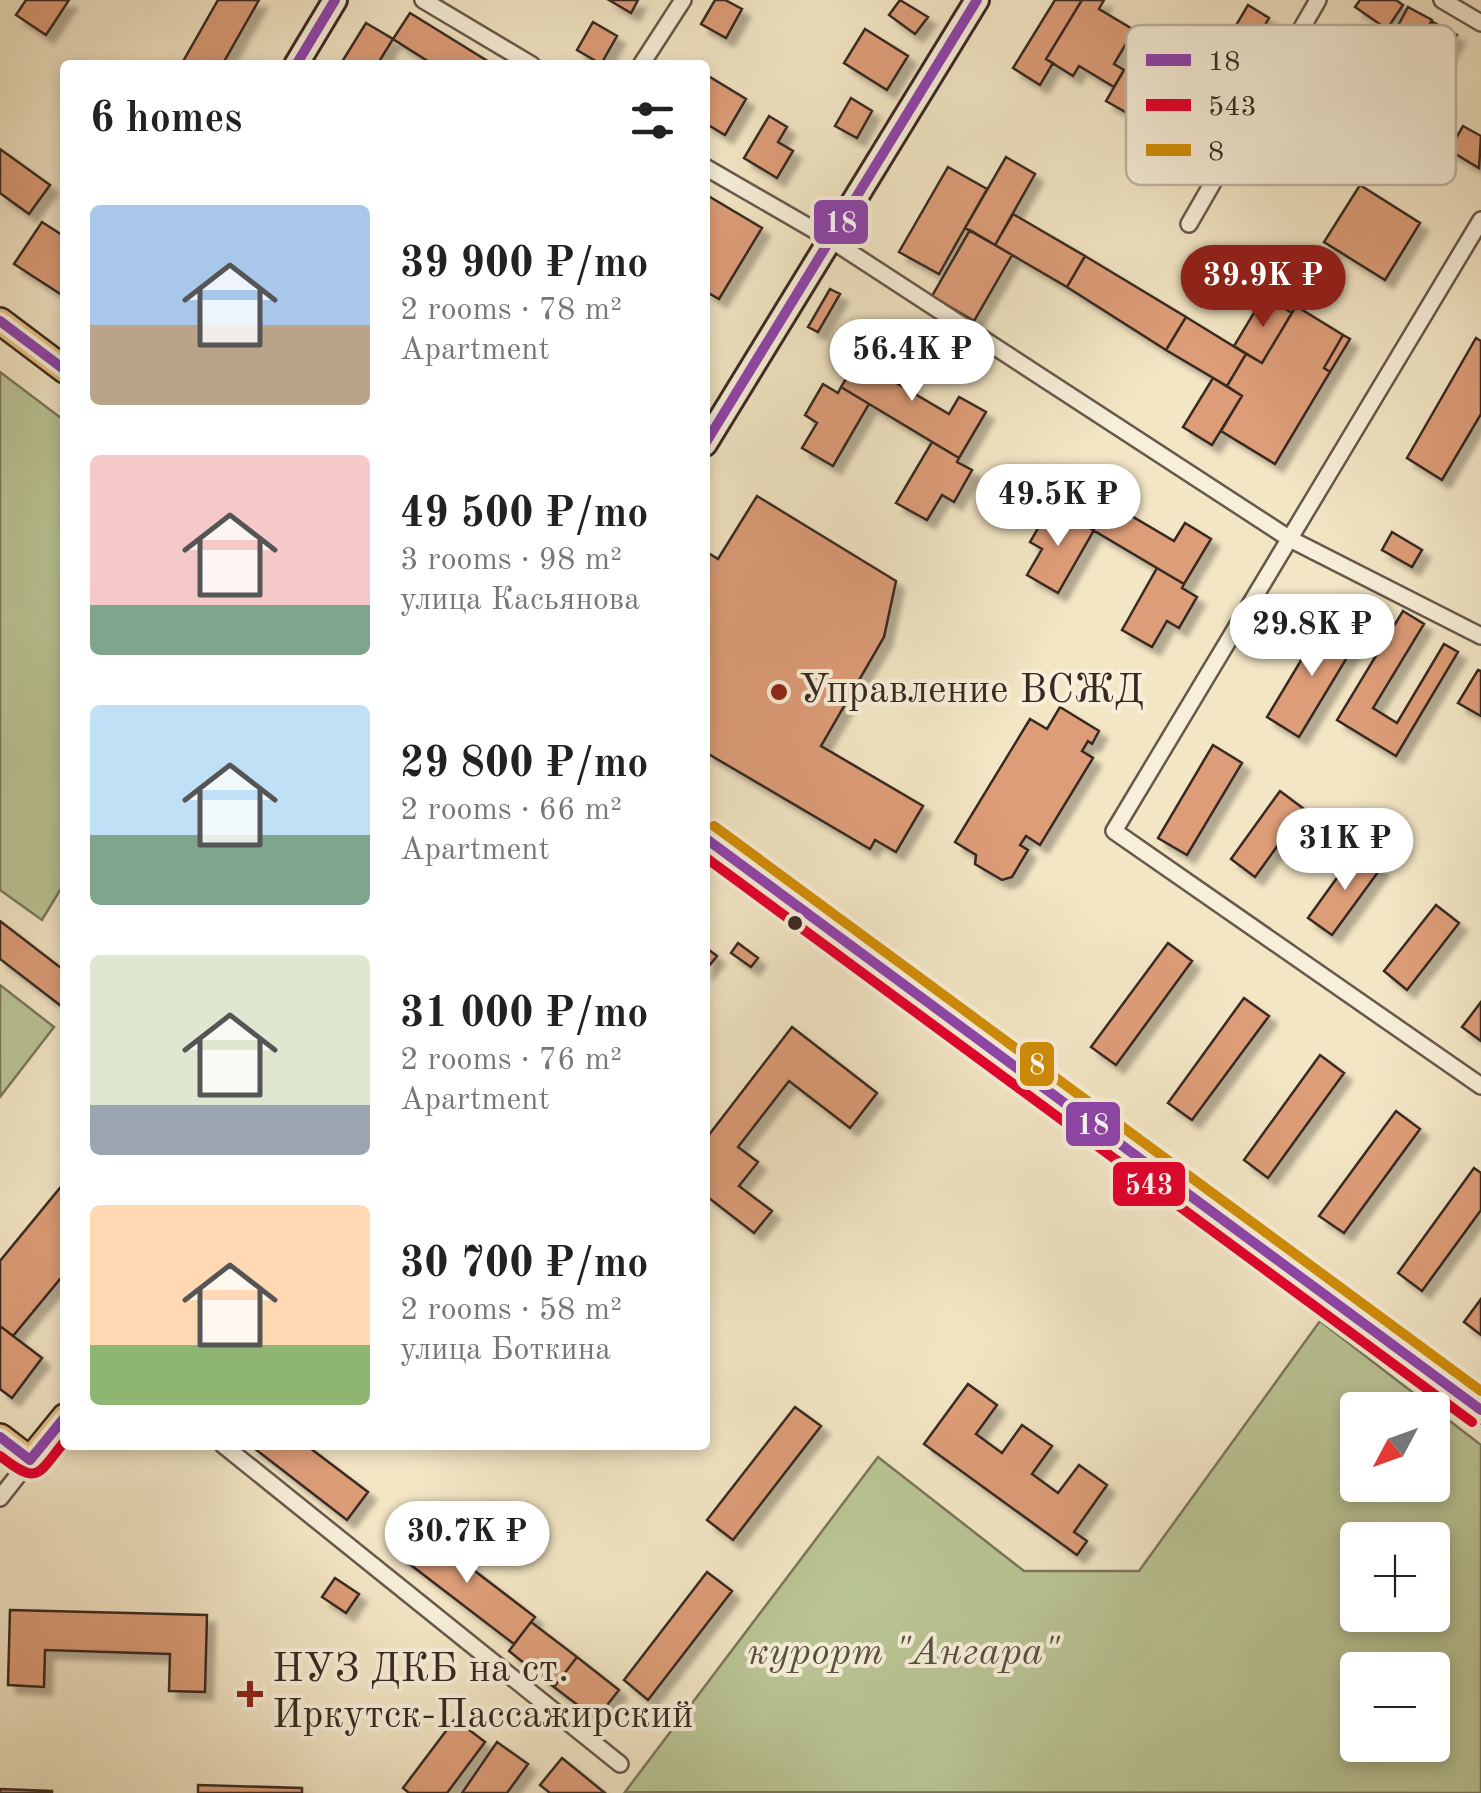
<!DOCTYPE html>
<meta charset="utf-8">
<style>
:root{--surface:#fff;--page:#f2f2f2;--text:#222;--muted:#767676;--accent:#8f2418}
body{margin:0;font-family:"Old Standard TT",serif;background:var(--page);color:var(--text);height:100vh;display:flex;flex-direction:column;font-size:38px;white-space:nowrap}
*{box-sizing:border-box;margin:0}
p{font-size:32px;color:var(--muted)}
.icon{flex:none;width:55px;height:55px;fill:none;stroke:currentColor;stroke-width:2;stroke-linecap:round;stroke-linejoin:round}
.map{position:relative;flex:1;overflow:hidden}
.details{position:absolute;left:60px;top:60px;width:650px;height:1390px;display:flex;flex-direction:column;background:var(--surface);border-radius:10px;box-shadow:0 5px 15px #0003}
.details>*{flex:none}
.needle{width:65px;rotate:229deg}
.fabs{position:absolute;left:1340px;top:1392px;display:grid;gap:20px}
.fabs a{display:grid;place-items:center;width:110px;height:110px;border-radius:10px;background:var(--surface);box-shadow:0 5px 15px #0003;font-size:50px}
.price{position:absolute;translate:-50% -85px;padding:0 22px;border-radius:35px;background:#fff;color:#222;font-size:32px;line-height:65px;filter:drop-shadow(0 2px 5px #0008)}
.price::after{content:'';position:absolute;left:50%;top:60px;width:30px;height:22px;margin-left:-15px;background:inherit;clip-path:polygon(0 0,100% 0,50% 100%)}
.price.selected{background:var(--accent);color:#fff}
ul{padding:0;list-style:none}
li{display:flex;align-items:center;gap:30px;height:250px;padding:0 30px}
li span{display:grid;place-items:center;flex:none;width:280px;height:200px;border-radius:10px;color:#555}
li>.icon{margin-inline-start:auto}
span .icon{width:120px;height:120px;fill:#fffc;stroke-width:1}
li b{font-size:42px}
h2{display:flex;justify-content:space-between;align-items:center;height:120px;padding:0 30px;font-size:42px}
.map>svg:first-child{display:block}
.green{fill:#bac595;stroke:#7a775c;stroke-width:2.5;fill-rule:evenodd}
.building{fill:#dd9d78;stroke:#392922;stroke-width:2.5;filter:url(#shadow)}
.lines{fill:none;stroke-linecap:round;stroke-linejoin:round}
.minor-casing{stroke:#68584b;stroke-width:20}
.secondary-casing{stroke:#392922;stroke-width:28}
.primary-casing{stroke:#392922;stroke-width:30}
.minor{stroke:#f7efd9;stroke-width:15}
.secondary{stroke:#f7efd9;stroke-width:22}
.primary{stroke:#eac382;stroke-width:25}
.bus-1-casing{stroke:#f7efd9;stroke-width:18}
.bus-2-casing{stroke:#f7efd9;stroke-width:18}
.bus-3-casing{stroke:#f7efd9;stroke-width:18}
.bus-1{stroke:#8e44ad;stroke-width:10}
.bus-2{stroke:#e4002b;stroke-width:10}
.bus-3{stroke:#d18d07;stroke-width:10}
.poi-dot{fill:#8f2418;stroke:#f7efd9;stroke-width:4}
.bus-dot{fill:#392922;stroke:#f7efd9;stroke-width:4}
.labels{text-anchor:middle;dominant-baseline:central;stroke-width:8;stroke-linejoin:round;paint-order:stroke}
.poi-label{font-size:40px;fill:#392922;stroke:#f7efd9;text-anchor:start}
.park-label{font-size:40px;font-style:italic;fill:#59503f;stroke:#f7efd9}
.key{fill:#f7efd9;stroke:#beb4a2;stroke-width:2.5}
.key-label{font-size:28px;fill:#392922}
.line-badge{stroke:#f7efd9;stroke-width:4}
.badge-label{font-size:28px;text-anchor:middle;font-weight:bold;fill:#fff}
</style>
<div class="map">
<svg width="1481" height="1793" viewBox="0 0 1481 1793">
<defs>
<filter id="shadow"><feDropShadow dx="8" dy="8" stdDeviation="2.5" flood-color="#0004"/></filter>
</defs>
<rect width="100%" height="100%" fill="#f3e6c5"/>
<filter id="stains"><feTurbulence type="fractalNoise" baseFrequency=".002" numOctaves="4"/><feColorMatrix values="0 0 0 0 .2 0 0 0 0 .09 0 0 0 0 .02 0 0 0 .5 -.17"/></filter>
<radialGradient id="worn" r=".72"><stop offset=".6" stop-color="#630" stop-opacity="0"/><stop offset="1" stop-color="#630" stop-opacity=".3"/></radialGradient>
<path class="green" d="M 0,372 L 65,421 L 65,882 L 42,920 L 0,890 Z
M 0,985 L 54,1027 L 0,1097 Z
M 1320,1321 L 1481,1445 L 1481,1793 L 625,1792 L 878,1457 L 1024,1571 L 1139,1571 ZM 1358,1410 L 1432,1410 L 1432,1485 L 1358,1485 ZM 1432,1540 L 1432,1615 L 1358,1615 L 1358,1540 ZM 1432,1670 L 1432,1745 L 1358,1745 L 1358,1670 Z"/>
<path class="building" d="M 26,0 L 69,0 L 46,35 L 16,15 Z
M 218,0 L 259,0 L 222,65 L 181,65 Z
M 609,0 L 638,0 L 631,13 Z
M 715,0 L 725,0 L 742,9 L 726,38 L 701,24 Z
M 900,0 L 928,17 L 915,34 L 889,15 Z
M 1055,0 L 1082,0 L 1046,59 L 1053,63 L 1040,85 L 1013,68 Z
M 1082,0 L 1104,0 L 1099,9 L 1134,30 L 1114,64 L 1124,70 L 1114,87 L 1079,66 L 1073,76 L 1046,59 Z
M 1360,0 L 1396,0 L 1403,5 L 1387,29 L 1355,7 Z
M 1248,5 L 1269,18 L 1257,39 L 1235,27 Z
M 1408,7 L 1432,20 L 1416,48 L 1393,35 Z
M 410,13 L 494,65 L 434,65 L 393,39 Z
M 593,22 L 617,36 L 601,64 L 577,50 Z
M 1433,22 L 1457,35 L 1441,63 L 1418,50 Z
M 366,23 L 393,39 L 377,65 L 340,65 Z
M 865,29 L 908,56 L 887,90 L 844,63 Z
M 1124,70 L 1143,81 L 1147,73 L 1181,93 L 1177,100 L 1193,110 L 1162,163 L 1133,146 L 1142,130 L 1130,123 L 1134,117 L 1106,101 Z
M 705,74 L 746,99 L 725,135 L 705,123 Z
M 851,98 L 872,111 L 857,138 L 835,126 Z
M 769,116 L 787,127 L 778,142 L 793,151 L 777,178 L 744,158 Z
M 1463,126 L 1481,136 L 1479,168 L 1449,150 Z
M 0,149 L 50,185 L 29,214 L 0,193 Z
M 1006,157 L 1035,174 L 995,245 L 965,228 Z
M 948,167 L 987,189 L 939,274 L 899,252 Z
M 1360,185 L 1420,223 L 1385,280 L 1324,242 Z
M 705,194 L 762,228 L 719,299 L 705,291 Z
M 1013,214 L 1085,256 L 1067,287 L 995,245 Z
M 42,222 L 65,237 L 65,297 L 14,264 Z
M 970,230 L 1012,255 L 974,321 L 932,296 Z
M 1085,256 L 1186,317 L 1166,350 L 1067,287 Z
M 830,289 L 840,294 L 818,332 L 808,327 Z
M 1264,296 L 1292,313 L 1262,363 L 1234,346 Z
M 1296,306 L 1343,335 L 1324,368 L 1330,372 L 1275,464 L 1221,431 L 1242,396 L 1227,386 L 1246,354 L 1262,363 Z
M 1186,317 L 1246,354 L 1227,386 L 1166,350 Z
M 1343,335 L 1350,339 L 1330,372 L 1324,368 Z
M 1476,338 L 1481,341 L 1481,414 L 1442,480 L 1407,458 Z
M 868,343 L 893,358 L 883,375 L 949,414 L 959,397 L 986,412 L 959,458 L 841,387 Z
M 1213,378 L 1242,396 L 1212,445 L 1183,427 Z
M 823,384 L 838,393 L 841,387 L 869,404 L 833,466 L 802,448 L 817,423 L 805,415 Z
M 932,442 L 959,458 L 957,462 L 972,470 L 954,502 L 942,495 L 927,520 L 896,503 Z
M 1093,469 L 1118,485 L 1108,502 L 1174,541 L 1185,523 L 1211,539 L 1184,584 L 1066,514 Z
M 757,496 L 896,581 L 884,637 L 821,746 L 923,806 L 896,852 L 875,840 L 870,849 L 705,752 L 705,551 L 718,559 Z
M 1048,511 L 1063,519 L 1066,514 L 1094,530 L 1058,593 L 1027,575 L 1042,549 L 1030,542 Z
M 1392,532 L 1422,550 L 1412,567 L 1382,550 Z
M 1157,568 L 1184,584 L 1182,588 L 1197,597 L 1179,628 L 1167,621 L 1152,647 L 1122,630 Z
M 1403,611 L 1424,624 L 1373,708 L 1397,723 L 1444,644 L 1458,652 L 1396,756 L 1337,720 Z
M 1324,622 L 1357,641 L 1299,737 L 1267,717 Z
M 1478,670 L 1481,671 L 1481,716 L 1458,703 Z
M 1060,707 L 1099,731 L 1092,744 L 1088,741 L 1082,751 L 1093,758 L 1040,845 L 1026,836 L 1020,845 L 1028,850 L 1012,877 L 1002,880 L 975,864 L 976,855 L 955,842 L 1030,719 L 1047,729 Z
M 1213,745 L 1242,763 L 1187,855 L 1158,838 Z
M 1280,791 L 1304,809 L 1255,877 L 1231,859 Z
M 1357,850 L 1381,868 L 1332,935 L 1308,918 Z
M 1436,905 L 1459,923 L 1407,990 L 1384,971 Z
M 0,921 L 65,971 L 65,1009 L 0,959 Z
M 738,943 L 758,958 L 751,967 L 731,953 Z
M 1168,943 L 1192,961 L 1116,1065 L 1091,1047 Z
M 705,947 L 717,956 L 705,971 Z
M 1244,998 L 1269,1016 L 1192,1120 L 1168,1103 Z
M 1481,1002 L 1481,1041 L 1462,1027 Z
M 792,1027 L 877,1093 L 850,1128 L 789,1081 L 738,1147 L 758,1162 L 739,1186 L 772,1211 L 754,1233 L 705,1195 L 705,1140 Z
M 1320,1055 L 1344,1073 L 1268,1178 L 1244,1160 Z
M 1396,1111 L 1420,1129 L 1344,1233 L 1319,1216 Z
M 1474,1168 L 1481,1173 L 1481,1210 L 1422,1291 L 1398,1273 Z
M 64,1183 L 65,1273 L 13,1336 L 0,1326 L 0,1261 Z
M 1481,1299 L 1481,1335 L 1464,1322 Z
M 0,1326 L 42,1358 L 12,1398 L 0,1389 Z
M 968,1384 L 997,1405 L 976,1434 L 1002,1453 L 1022,1425 L 1052,1446 L 1032,1474 L 1058,1493 L 1079,1465 L 1107,1485 L 1074,1532 L 1087,1541 L 1077,1555 L 924,1444 Z
M 795,1407 L 821,1426 L 733,1540 L 707,1520 Z
M 250,1445 L 306,1445 L 368,1492 L 347,1520 Z
M 420,1529 L 535,1617 L 514,1644 L 399,1556 Z
M 707,1572 L 732,1591 L 648,1700 L 624,1680 Z
M 335,1578 L 359,1594 L 346,1613 L 322,1597 Z
M 10,1610 L 207,1615 L 205,1692 L 169,1691 L 170,1654 L 45,1650 L 44,1687 L 8,1685 Z
M 531,1622 L 577,1657 L 554,1687 L 509,1651 Z
M 577,1657 L 619,1690 L 596,1719 L 554,1687 Z
M 455,1719 L 485,1742 L 447,1793 L 409,1793 L 403,1788 Z
M 497,1742 L 528,1764 L 507,1793 L 462,1793 Z
M 562,1758 L 605,1793 L 550,1793 L 540,1785 Z
M 198,1785 L 302,1788 L 302,1793 L 198,1793 Z
M 0,1789 L 52,1791 L 52,1793 L 0,1793 Z"/>
<g class="lines">
<g class="minor-casing">
<path id="minor" d="M 423,0 L 532,65
M 1442,0 L 1481,23
M 641,65 L 683,0
M 705,167 L 828,238 L 1290,539 L 1481,636
M 1481,220 L 1114,831 L 1481,1086
M 1189,224 L 1318,0
M 223,1445 L 620,1764
M 0,1498 L 30,1460"/>
</g>
<g class="secondary-casing">
<path id="secondary" d="M 296,65 L 335,0
M 705,444 L 977,0"/>
</g>
<g class="primary-casing">
<path id="primary" d="M 0,321 L 65,370
M 705,838 L 1481,1410
M 0,1437 L 30,1460 L 65,1417"/>
</g>
<use href="#minor" class="minor"/>
<use href="#secondary" class="secondary"/>
<use href="#primary" class="primary"/>
<g class="bus-1-casing">
<path id="bus-1" d="M 296,65 L 335,0
M 0,321 L 65,370
M 705,444 L 977,0
M 705,838 L 1481,1410
M 0,1437 L 30,1460 L 65,1417"/>
</g>
<g class="bus-2-casing">
<path id="bus-2" d="M 705,857 L 1472,1422
M 0,1456 C 39,1486 37,1475 65,1441"/>
</g>
<g class="bus-3-casing">
<path id="bus-3" d="M 714,826 L 1481,1391"/>
</g>
<use href="#bus-1" class="bus-1"/>
<use href="#bus-2" class="bus-2"/>
<use href="#bus-3" class="bus-3"/>
</g>
<g class="poi-dot">
<circle cx="779" cy="692" r="10"/>
<path d="M245 1679h10v10h10v10h-10v10h-10v-10h-10v-10h10z"/>
</g>
<circle class="bus-dot" cx="795" cy="923" r="9"/>
<g class="labels">
<g class="poi-label">
<text x="799" y="692">Управление ВСЖД</text>
<text x="272" y="1671">НУЗ ДКБ на ст.<tspan x="272" dy="46">Иркутск-Пассажирский</tspan></text>
</g>
<g class="park-label">
<text x="903" y="1654">курорт "Ангара"</text>
</g>
</g>
<rect x="1126" y="25" width="330" height="160" rx="15" class="key"/>
<rect x="1146" y="54" width="45" height="12" fill="#8e44ad"/>
<rect x="1146" y="99" width="45" height="12" fill="#e4002b"/>
<rect x="1146" y="144" width="45" height="12" fill="#d18d07"/>
<g class="key-label">
<text x="1208" y="70">18</text>
<text x="1208" y="115">543</text>
<text x="1208" y="160">8</text>
</g>
<g class="line-badge">
<rect x="812" y="198" width="58" height="48" rx="10" fill="#8e44ad"/>
<rect x="1018" y="1040" width="38" height="48" rx="10" fill="#d18d07"/>
<rect x="1064" y="1100" width="58" height="48" rx="10" fill="#8e44ad"/>
<rect x="1111" y="1160" width="76" height="48" rx="10" fill="#e4002b"/>
</g>
<g class="badge-label">
<text x="841" y="232">18</text>
<text x="1037" y="1074">8</text>
<text x="1093" y="1134">18</text>
<text x="1149" y="1194">543</text>
</g>
<rect width="100%" height="100%" filter="url(#stains)"/>
<rect width="100%" height="100%" fill="url(#worn)"/>
</svg>
<div class="fabs">
<a><svg class="needle" viewBox="-14 -14 28 28"><path d="M0-13l5 13h-10z" fill="#e53935"/><path d="M0 13l5-13h-10z" fill="#767676"/></svg></a>
<a>+</a>
<a>−</a>
</div>
<b class="price selected" style="left:1263px;top:330px">39.9K ₽</b>
<b class="price" style="left:912px;top:404px">56.4K ₽</b>
<b class="price" style="left:1058px;top:549px">49.5K ₽</b>
<b class="price" style="left:1312px;top:679px">29.8K ₽</b>
<b class="price" style="left:1345px;top:893px">31K ₽</b>
<b class="price" style="left:467px;top:1586px">30.7K ₽</b>
<section class="details">
<h2>6 homes<svg class="icon" aria-label="filters" viewBox="0 0 24 24"><path d="M4 7h16M4 17h16"/><circle cx="9" cy="7" r="2"/><circle cx="15" cy="17" r="2"/></svg></h2>
<ul>
<li><span style="background:linear-gradient(#a9c7e8 60%,#b9a48a 0)"><svg class="icon" aria-label="home" viewBox="0 0 24 24"><path d="M3 11l9-7 9 7M6 9v11h12V9"/></svg></span><div><b>39 900 ₽/mo</b><p>2 rooms · 78 m²</p><p>Apartment</p></div></li>
<li><span style="background:linear-gradient(#f6c9c9 75%,#7fa58c 0)"><svg class="icon" aria-label="home" viewBox="0 0 24 24"><path d="M3 11l9-7 9 7M6 9v11h12V9"/></svg></span><div><b>49 500 ₽/mo</b><p>3 rooms · 98 m²</p><p>улица Касьянова</p></div></li>
<li><span style="background:linear-gradient(#bfe0f5 65%,#7fa58c 0)"><svg class="icon" aria-label="home" viewBox="0 0 24 24"><path d="M3 11l9-7 9 7M6 9v11h12V9"/></svg></span><div><b>29 800 ₽/mo</b><p>2 rooms · 66 m²</p><p>Apartment</p></div></li>
<li><span style="background:linear-gradient(#dfe7d0 75%,#9aa5b1 0)"><svg class="icon" aria-label="home" viewBox="0 0 24 24"><path d="M3 11l9-7 9 7M6 9v11h12V9"/></svg></span><div><b>31 000 ₽/mo</b><p>2 rooms · 76 m²</p><p>Apartment</p></div></li>
<li><span style="background:linear-gradient(#ffd9b3 70%,#8fb573 0)"><svg class="icon" aria-label="home" viewBox="0 0 24 24"><path d="M3 11l9-7 9 7M6 9v11h12V9"/></svg></span><div><b>30 700 ₽/mo</b><p>2 rooms · 58 m²</p><p>улица Боткина</p></div></li>
</ul>
</section>
</div>
